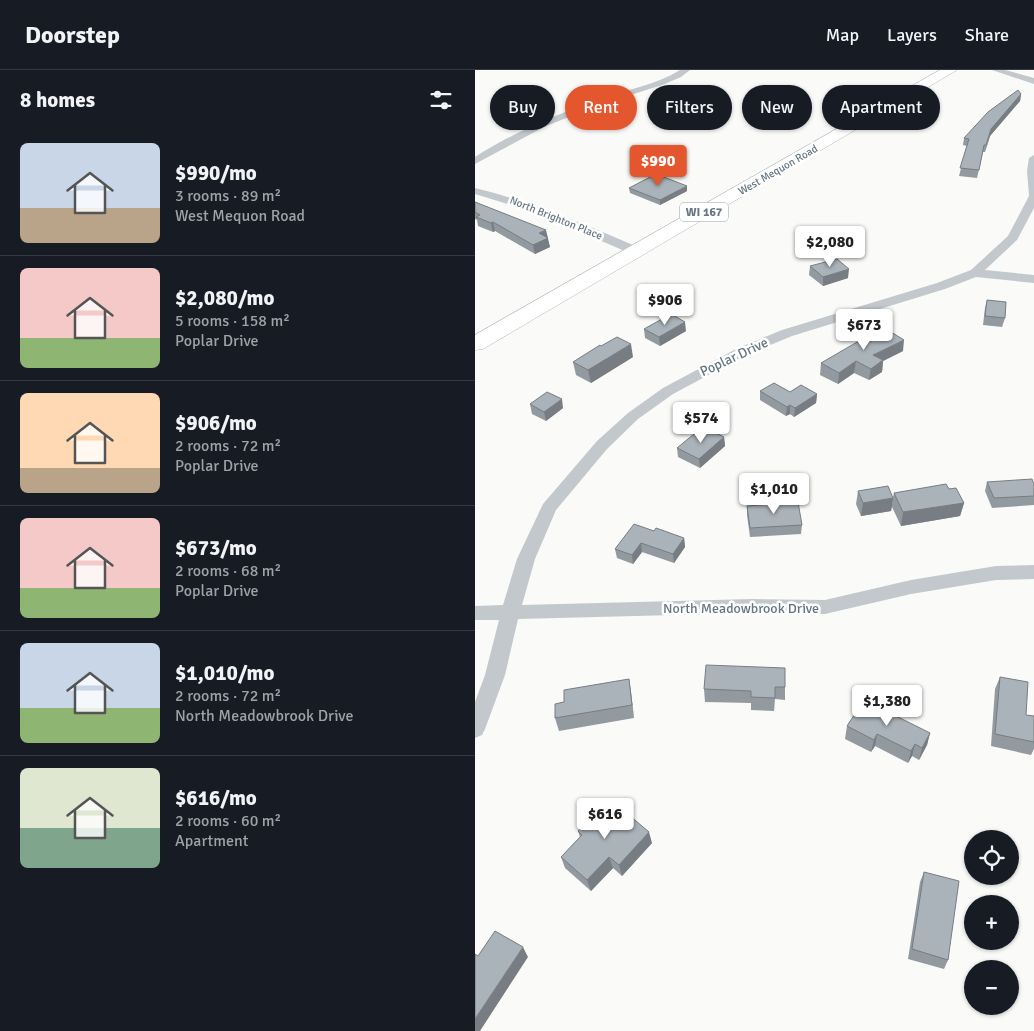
<!DOCTYPE html>
<meta charset="utf-8">
<style>
:root{--surface:#171b24;--page:#242831;--text:#f1f3f6;--muted:#9ea1a6;--line:#363941;--accent:#e4572e}
body{margin:0;font-family:Signika,sans-serif;background:var(--page);color:var(--text);height:100vh;display:flex;flex-direction:column;font-size:19px;white-space:nowrap}
*{box-sizing:border-box;margin:0}
p{font-size:16px;color:var(--muted)}
.icon{flex:none;width:28px;height:28px;fill:none;stroke:currentColor;stroke-width:2;stroke-linecap:round;stroke-linejoin:round}
.map{position:relative;flex:1;overflow:hidden}
.panel{display:flex;flex-direction:column;background:var(--surface);width:475px}
.panel>*{flex:none}
.hud{position:absolute;left:15px;top:15px;width:469px;height:45px;display:flex;gap:10px}
.fabs{position:absolute;left:489px;top:760px;display:grid;gap:10px}
.fabs a{display:grid;place-items:center;width:55px;height:55px;border-radius:50%;background:var(--surface);box-shadow:0 1px 4px #0004;font-size:25px}
.price{position:absolute;translate:-50% -42px;padding:0 11px;border-radius:5px;background:#fff;color:#222;font-size:16px;line-height:32px;filter:drop-shadow(0 1px 2px #0008)}
.price::after{content:'';position:absolute;left:50%;top:30px;width:15px;height:11px;margin-left:-8px;background:inherit;clip-path:polygon(0 0,100% 0,50% 100%)}
.price.active{background:var(--accent);color:#fff}
ul{padding:0;list-style:none}
li{display:flex;align-items:center;gap:15px;height:125px;padding:0 20px}
li+li{border-top:1px solid var(--line)}
li span{display:grid;place-items:center;flex:none;width:140px;height:100px;border-radius:8px;color:#555}
li>.icon{margin-inline-start:auto}
span .icon{width:60px;height:60px;fill:#fffc;stroke-width:1}
li b{font-size:21px}
h2{display:flex;justify-content:space-between;align-items:center;height:60px;padding:0 20px;font-size:21px}
.chip{padding:0 18px;border-radius:22px;background:var(--surface);box-shadow:0 1px 4px #0004;font-size:18px;line-height:45px}
.chip.active{background:var(--accent);color:#fff}
header{display:flex;align-items:center;gap:30px;box-sizing:border-box;height:70px;padding:0 25px;background:var(--surface);border-bottom:1px solid var(--line)}
header strong{font-size:24px}
nav{display:flex;gap:28px;margin-inline-start:auto;font-size:18px}
main{display:flex;flex:1;min-height:0}
.map>svg:first-child{display:block}
.lines{fill:none;stroke-linecap:round;stroke-linejoin:round}
.primary-casing{stroke:#b5babe;stroke-width:1}
.street{fill:#c3c8cc;fill-rule:evenodd}
.primary{fill:#fff;fill-rule:evenodd}
.wall{fill:#929a9f}
.shaded-wall{fill:#777d82}
.building{fill:#aab3b9;stroke:#777d82}
.labels{text-anchor:middle;dominant-baseline:central;stroke-width:5;stroke-linejoin:round;paint-order:stroke}
.far-street-label{font-size:11px;fill:#657683;stroke:#fff}
.shield{fill:#fff;stroke:#939fa8;stroke-width:1}
.shield-label{font-size:12px;font-weight:bold;fill:#657683}
.street-label{font-size:14px;fill:#657683;stroke:#fff}
</style>
<header>
<strong>Doorstep</strong>
<nav><a>Map</a><a>Layers</a><a>Share</a></nav>
</header>
<main>
<section class="panel">
<h2>8 homes<svg class="icon" aria-label="filters" viewBox="0 0 24 24"><path d="M4 7h16M4 17h16"/><circle cx="9" cy="7" r="2"/><circle cx="15" cy="17" r="2"/></svg></h2>
<ul>
<li><span style="background:linear-gradient(#c9d6e8 65%,#b9a48a 0)"><svg class="icon" aria-label="home" viewBox="0 0 24 24"><path d="M3 11l9-7 9 7M6 9v11h12V9"/></svg></span><div><b>$990/mo</b><p>3 rooms · 89 m²</p><p>West Mequon Road</p></div></li>
<li><span style="background:linear-gradient(#f6c9c9 70%,#8fb573 0)"><svg class="icon" aria-label="home" viewBox="0 0 24 24"><path d="M3 11l9-7 9 7M6 9v11h12V9"/></svg></span><div><b>$2,080/mo</b><p>5 rooms · 158 m²</p><p>Poplar Drive</p></div></li>
<li><span style="background:linear-gradient(#ffd9b3 75%,#b9a48a 0)"><svg class="icon" aria-label="home" viewBox="0 0 24 24"><path d="M3 11l9-7 9 7M6 9v11h12V9"/></svg></span><div><b>$906/mo</b><p>2 rooms · 72 m²</p><p>Poplar Drive</p></div></li>
<li><span style="background:linear-gradient(#f6c9c9 70%,#8fb573 0)"><svg class="icon" aria-label="home" viewBox="0 0 24 24"><path d="M3 11l9-7 9 7M6 9v11h12V9"/></svg></span><div><b>$673/mo</b><p>2 rooms · 68 m²</p><p>Poplar Drive</p></div></li>
<li><span style="background:linear-gradient(#c9d6e8 65%,#8fb573 0)"><svg class="icon" aria-label="home" viewBox="0 0 24 24"><path d="M3 11l9-7 9 7M6 9v11h12V9"/></svg></span><div><b>$1,010/mo</b><p>2 rooms · 72 m²</p><p>North Meadowbrook Drive</p></div></li>
<li><span style="background:linear-gradient(#dfe7d0 60%,#7fa58c 0)"><svg class="icon" aria-label="home" viewBox="0 0 24 24"><path d="M3 11l9-7 9 7M6 9v11h12V9"/></svg></span><div><b>$616/mo</b><p>2 rooms · 60 m²</p><p>Apartment</p></div></li>
</ul>
</section>
<div class="map">
<svg width="559" height="961" viewBox="0 0 559 961">
<rect width="100%" height="100%" fill="#fafaf8"/>
<g class="lines">
<g class="primary-casing">
<path id="primary" d="M 465,0 L 482,0 L 8,279 L 0,280 L 0,265 Z"/>
</g>
<path class="street" d="M 205,0 L 215,0 L 206,7 L 187,15 L 121,36 L 69,57 L 0,94 L 0,87 C 39,62 82,44 126,29 C 152,19 181,15 205,0 Z
M 517,0 L 530,0 L 559,8 L 559,14 Z
M 559,85 L 559,138 L 542,170 L 510,200 L 559,205 L 559,213 L 501,207 L 470,219 L 317,266 L 271,285 L 198,324 L 163,349 L 132,379 L 81,440 L 60,489 L 47,535 L 278,529 L 350,530 L 436,510 L 521,496 L 559,495 L 559,509 L 521,510 L 436,524 L 350,544 L 278,543 L 43,549 L 30,605 L 10,659 L 7,665 L 0,668 L 0,632 L 10,605 L 24,550 L 0,550 L 0,536 L 28,535 L 42,489 L 68,434 L 122,371 L 153,343 L 188,318 L 261,279 L 307,260 L 462,213 L 496,200 L 533,166 L 554,126 L 552,101 L 554,88 Z
M 0,118 C 58,132 111,155 165,178 L 167,181 L 165,184 L 157,184 L 58,142 L 0,124 Z"/>
<use href="#primary" class="primary"/>
</g>
<path class="wall" d="M 546,24 L 545,31 L 515,66 L 510,82 L 508,82 L 502,108 L 484,106 L 492,76 L 488,75 L 489,68 Z
M 154,118 L 212,121 L 185,135 L 155,123 Z
M 0,132 L 72,168 L 75,177 L 60,184 L 20,161 L 18,162 L 3,156 L 2,150 L 0,149 Z
M 335,196 L 373,208 L 348,216 L 334,205 Z
M 512,230 L 530,248 L 527,257 L 508,255 L 510,238 Z
M 169,259 L 211,261 L 185,276 L 170,268 Z
M 428,281 L 408,291 L 407,302 L 394,310 L 379,303 L 363,314 L 345,305 L 346,293 Z
M 158,287 L 116,313 L 101,305 L 98,292 Z
M 285,321 L 342,324 L 341,333 L 319,347 L 315,344 L 311,346 L 285,330 Z
M 55,334 L 88,338 L 71,351 L 57,344 Z
M 224,366 L 249,367 L 250,376 L 225,398 L 203,387 L 202,378 Z
M 512,412 L 559,414 L 559,435 L 517,438 L 510,421 Z
M 474,419 L 489,433 L 485,446 L 426,456 L 417,437 L 416,441 L 386,446 L 381,434 L 383,421 L 418,427 L 419,423 Z
M 272,436 L 327,455 L 326,464 L 275,467 L 272,445 Z
M 179,461 L 209,468 L 210,477 L 199,493 L 167,482 L 158,494 L 142,488 L 140,479 Z
M 310,598 L 310,630 L 300,629 L 299,641 L 276,640 L 276,633 L 230,632 L 229,619 Z
M 525,607 L 551,645 L 559,646 L 559,679 L 556,685 L 516,676 L 520,619 Z
M 154,609 L 159,648 L 84,661 L 80,648 L 89,632 Z
M 372,656 L 455,663 L 452,675 L 444,690 L 437,686 L 433,693 L 400,676 L 396,682 L 370,669 Z
M 103,761 L 177,773 L 147,806 L 138,798 L 116,821 L 90,798 L 86,787 L 105,767 Z
M 449,802 L 473,890 L 469,899 L 433,889 L 445,812 Z"/>
<path class="shaded-wall" d="M 546,24 L 545,31 L 515,66 L 510,82 L 516,59 Z
M 212,116 L 212,121 L 185,135 L 185,130 Z
M 18,152 L 20,161 L 18,162 L 16,153 Z
M 71,160 L 75,177 L 60,184 L 58,175 L 64,163 Z
M 374,199 L 373,208 L 348,216 L 348,207 Z
M 210,252 L 211,261 L 185,276 L 184,267 Z
M 429,270 L 428,281 L 408,291 L 407,302 L 394,310 L 398,285 Z
M 156,274 L 158,287 L 116,313 L 113,300 Z
M 381,291 L 379,303 L 363,314 L 364,303 Z
M 342,324 L 341,333 L 319,347 L 320,338 Z
M 87,329 L 88,338 L 71,351 L 69,342 Z
M 315,335 L 315,344 L 311,346 L 312,337 Z
M 249,367 L 250,376 L 225,398 L 224,389 Z
M 418,428 L 416,441 L 386,446 L 388,433 Z
M 489,433 L 485,446 L 426,456 L 428,442 Z
M 209,468 L 210,477 L 199,493 L 198,484 Z
M 166,473 L 167,482 L 158,494 L 157,485 Z
M 154,609 L 156,622 L 159,648 L 157,635 Z
M 455,663 L 452,675 L 444,690 L 447,678 Z
M 402,664 L 400,676 L 396,682 L 399,670 Z
M 440,674 L 437,686 L 433,693 L 436,681 Z
M 174,762 L 177,773 L 147,806 L 144,795 Z
M 134,787 L 138,798 L 116,821 L 112,810 Z
M 48,877 L 53,887 L 5,961 L 0,961 L 0,949 Z"/>
<path class="building" d="M 543,20 L 546,24 L 516,59 L 511,75 L 509,75 L 504,100 L 485,98 L 494,69 L 489,68 L 513,42 Z
M 181,104 L 212,116 L 185,130 L 154,118 Z
M 0,132 L 71,160 L 64,163 L 73,168 L 58,175 L 18,152 L 16,153 L 1,147 L 5,145 L 0,142 Z
M 362,189 L 374,199 L 348,207 L 335,196 Z
M 512,230 L 531,232 L 530,248 L 510,246 Z
M 196,244 L 210,252 L 184,267 L 169,259 Z
M 408,257 L 429,270 L 398,285 L 408,290 L 396,299 L 381,291 L 364,303 L 346,293 Z
M 142,267 L 156,274 L 113,300 L 98,292 L 125,275 L 126,276 Z
M 299,313 L 315,322 L 326,315 L 342,324 L 320,338 L 315,335 L 312,337 L 285,321 Z
M 72,322 L 87,329 L 69,342 L 55,334 Z
M 232,359 L 249,367 L 224,389 L 202,378 L 219,364 L 224,366 Z
M 557,409 L 559,414 L 559,426 L 519,428 L 512,412 Z
M 471,414 L 474,419 L 481,418 L 489,433 L 428,442 L 419,423 Z
M 413,416 L 418,428 L 388,433 L 383,421 Z
M 323,432 L 327,455 L 275,458 L 272,436 Z
M 159,454 L 179,461 L 181,458 L 209,468 L 198,484 L 166,473 L 157,485 L 140,479 Z
M 231,595 L 310,598 L 310,617 L 300,617 L 300,628 L 276,627 L 276,621 L 229,619 Z
M 525,607 L 553,612 L 551,645 L 559,646 L 559,672 L 520,664 Z
M 154,609 L 157,635 L 80,648 L 80,634 L 89,632 L 89,620 Z
M 389,630 L 455,663 L 447,678 L 440,674 L 436,681 L 402,664 L 399,670 L 372,656 Z
M 135,729 L 174,762 L 144,795 L 134,787 L 112,810 L 86,787 L 107,765 L 103,761 Z
M 449,802 L 484,811 L 473,890 L 437,879 Z
M 20,861 L 48,877 L 0,949 L 0,884 L 3,886 Z"/>
<g class="labels">
<g class="far-street-label">
<text transform="translate(303 100) rotate(-30)">West Mequon Road</text>
<text transform="translate(81 148) rotate(22)">North Brighton Place</text>
</g>
<rect class="shield" x="205" y="132.5" width="48" height="19" rx="4"/>
<g class="shield-label">
<text x="229" y="142">WI 167</text>
</g>
<g class="street-label">
<text transform="translate(259 287) rotate(-25)">Poplar Drive</text>
<text x="266" y="538">North Meadowbrook Drive</text>
</g>
</g>
</svg>
<div class="fabs">
<a><svg class="icon" aria-label="locate" viewBox="0 0 24 24"><circle cx="12" cy="12" r="6"/><path d="M12 2v4M12 18v4M2 12h4M18 12h4"/></svg></a>
<a>+</a>
<a>−</a>
</div>
<b class="price active" style="left:183px;top:117px">$990</b>
<b class="price" style="left:355px;top:198px">$2,080</b>
<b class="price" style="left:190px;top:256px">$906</b>
<b class="price" style="left:389px;top:281px">$673</b>
<b class="price" style="left:226px;top:374px">$574</b>
<b class="price" style="left:299px;top:445px">$1,010</b>
<b class="price" style="left:412px;top:657px">$1,380</b>
<b class="price" style="left:130px;top:770px">$616</b>
<div class="hud">
<a class="chip">Buy</a>
<a class="chip active">Rent</a>
<a class="chip">Filters</a>
<a class="chip">New</a>
<a class="chip">Apartment</a>
</div>
</div>
</main>
